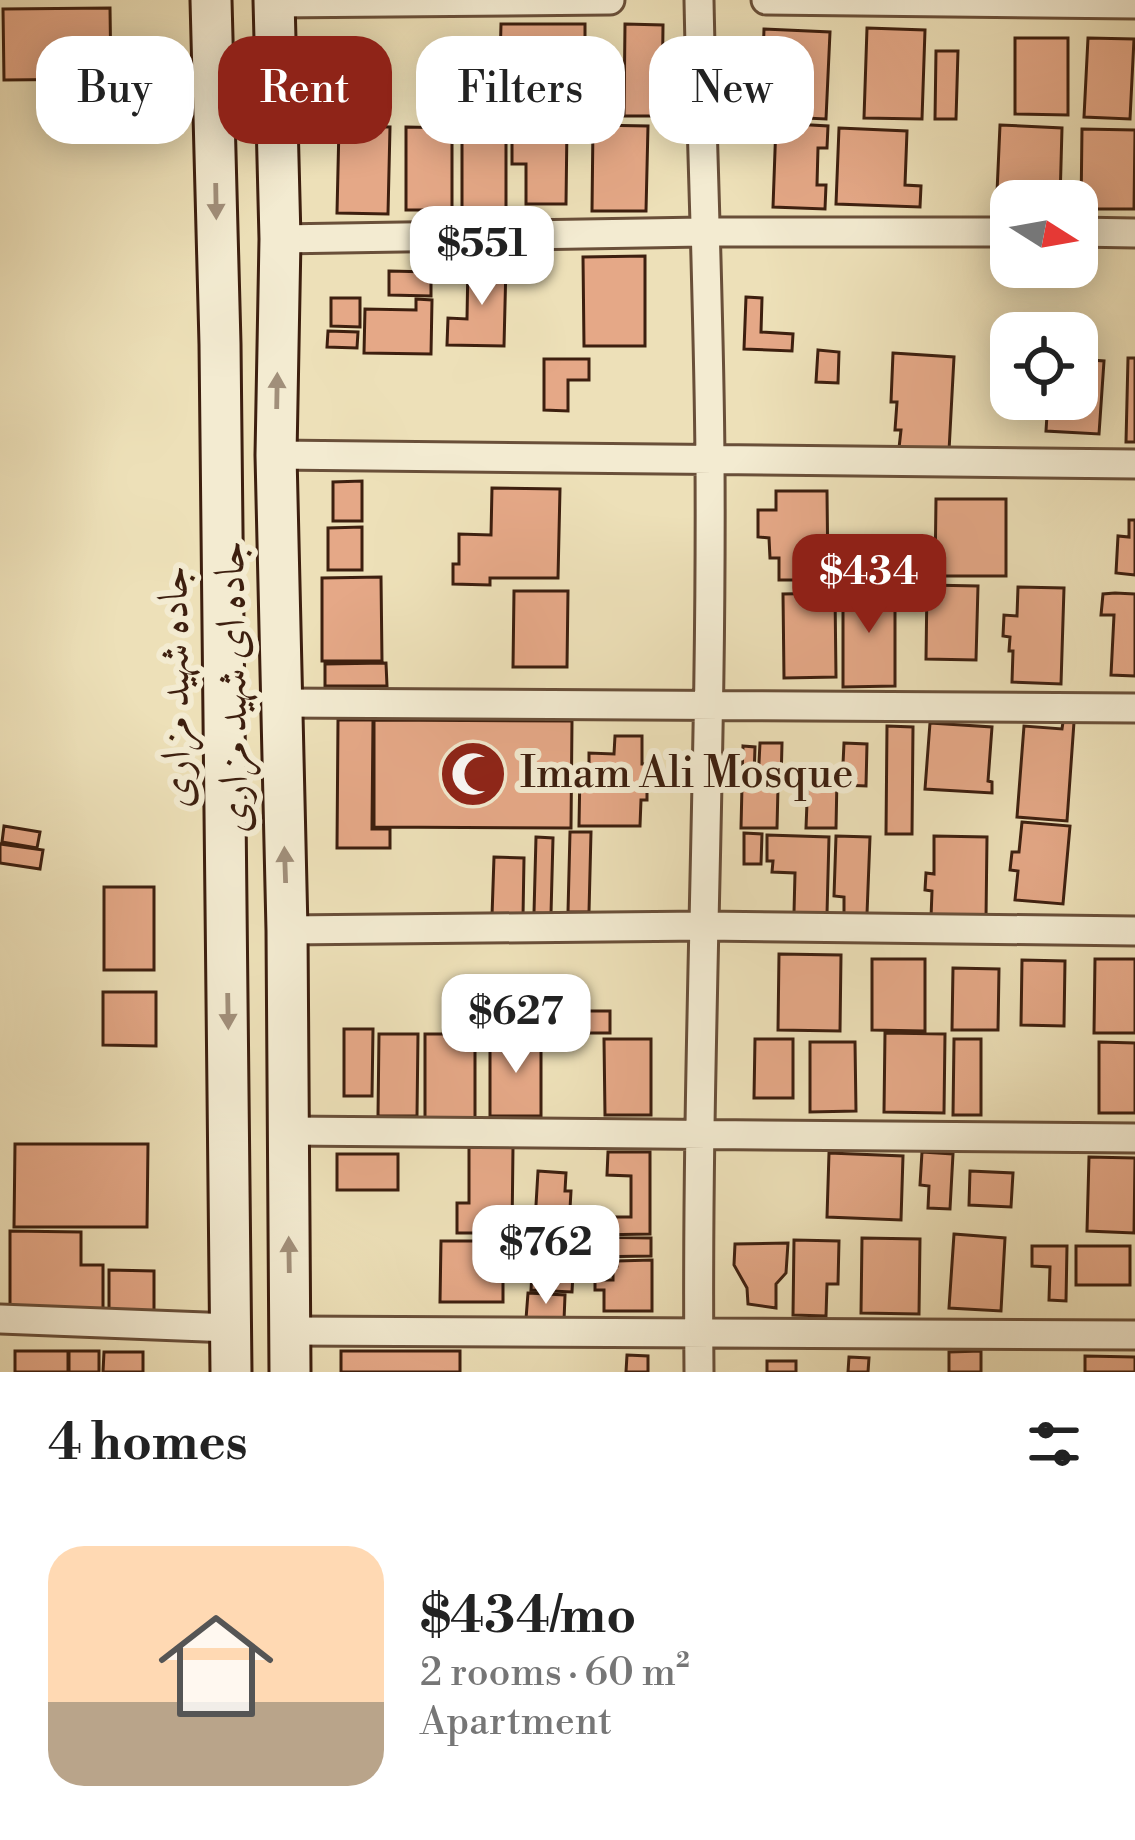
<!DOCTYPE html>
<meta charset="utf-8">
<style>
:root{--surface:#fff;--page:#f2f2f2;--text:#222;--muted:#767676;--line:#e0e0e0;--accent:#8f2418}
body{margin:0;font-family:"Libre Bodoni",Amiri,serif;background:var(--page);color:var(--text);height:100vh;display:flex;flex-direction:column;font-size:45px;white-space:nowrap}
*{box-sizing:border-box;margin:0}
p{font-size:39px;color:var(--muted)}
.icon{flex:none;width:66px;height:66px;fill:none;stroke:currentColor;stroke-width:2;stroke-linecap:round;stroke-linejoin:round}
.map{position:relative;height:1372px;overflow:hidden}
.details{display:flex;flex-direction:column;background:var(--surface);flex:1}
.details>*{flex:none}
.guide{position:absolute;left:36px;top:36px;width:1065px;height:108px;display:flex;gap:24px}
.needle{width:78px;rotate:101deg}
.fabs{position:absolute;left:990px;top:180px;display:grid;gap:24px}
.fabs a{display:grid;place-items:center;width:108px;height:108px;border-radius:24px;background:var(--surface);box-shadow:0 6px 30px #0003;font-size:60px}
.price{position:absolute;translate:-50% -102px;padding:0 27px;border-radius:24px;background:#fff;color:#222;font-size:39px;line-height:78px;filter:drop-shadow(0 3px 6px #0008)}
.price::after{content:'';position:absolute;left:50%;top:72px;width:36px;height:27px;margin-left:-18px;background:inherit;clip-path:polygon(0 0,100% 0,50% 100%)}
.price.on{background:var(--accent);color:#fff}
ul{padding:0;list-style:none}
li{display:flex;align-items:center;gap:36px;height:300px;padding:0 48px}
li+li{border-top:3px solid var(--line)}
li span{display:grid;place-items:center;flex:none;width:336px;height:240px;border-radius:36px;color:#555}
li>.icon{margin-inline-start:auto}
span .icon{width:144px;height:144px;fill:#fffc;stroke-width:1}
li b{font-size:51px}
h2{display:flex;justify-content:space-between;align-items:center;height:144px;padding:0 48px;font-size:51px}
.tag{padding:0 42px;border-radius:36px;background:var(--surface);box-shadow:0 6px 30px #0003;font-size:42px;line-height:108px}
.tag.on{background:var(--accent);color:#fff}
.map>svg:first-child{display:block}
.building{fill:#e5a887;stroke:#3d1f0f;stroke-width:3}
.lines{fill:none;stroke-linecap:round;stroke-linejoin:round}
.minor-casing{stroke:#694f39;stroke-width:33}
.secondary-casing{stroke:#3d1f0f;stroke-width:45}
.minor{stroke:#f3ebd1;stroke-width:27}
.secondary{stroke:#f3ebd1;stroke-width:39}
.oneway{fill:#a18f7a}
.labels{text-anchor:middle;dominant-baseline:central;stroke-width:12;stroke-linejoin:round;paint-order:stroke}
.street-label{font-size:42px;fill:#3d1f0f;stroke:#f3ebd1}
.poi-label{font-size:42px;fill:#3d1f0f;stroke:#f3ebd1;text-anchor:start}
</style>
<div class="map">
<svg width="1135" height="1372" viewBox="0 0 1135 1372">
<rect width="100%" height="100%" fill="#ede0b8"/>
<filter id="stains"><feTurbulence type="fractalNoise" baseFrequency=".00167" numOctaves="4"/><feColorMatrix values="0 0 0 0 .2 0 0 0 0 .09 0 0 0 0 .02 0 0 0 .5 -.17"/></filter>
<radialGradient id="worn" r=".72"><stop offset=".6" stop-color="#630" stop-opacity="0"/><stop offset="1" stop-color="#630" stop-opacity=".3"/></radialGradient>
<path class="building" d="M 110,8 L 111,79 L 4,80 L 3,9 Z
M 501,24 L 585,24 L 585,62 L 500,62 Z
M 625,24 L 663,25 L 662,116 L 624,116 Z
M 867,28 L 925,30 L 922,119 L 864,118 Z
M 764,29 L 830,32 L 826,119 L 761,116 Z
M 1015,38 L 1068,38 L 1068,115 L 1015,114 Z
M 1088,38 L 1134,39 L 1130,119 L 1084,117 Z
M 936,51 L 958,51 L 956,119 L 935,119 Z
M 489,67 L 513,68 L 513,93 L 508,93 L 508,118 L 484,118 L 484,90 L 489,90 Z
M 514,97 L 540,98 L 540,120 L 513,119 Z
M 776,123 L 828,126 L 827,148 L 818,148 L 817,185 L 826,185 L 825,209 L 773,207 Z
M 512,125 L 567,125 L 566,204 L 526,204 L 526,164 L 512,164 Z
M 593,125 L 648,126 L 646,211 L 592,211 Z
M 1000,125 L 1062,128 L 1060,201 L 1011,201 L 1011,215 L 996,215 Z
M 339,126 L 390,127 L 388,214 L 337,213 Z
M 406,127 L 452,128 L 452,210 L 406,210 Z
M 462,127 L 506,127 L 506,209 L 462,209 Z
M 839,128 L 907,131 L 905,185 L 921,186 L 920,207 L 836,204 Z
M 1082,129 L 1135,130 L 1134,209 L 1081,209 Z
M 645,256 L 645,346 L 584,346 L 583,257 Z
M 468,262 L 506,264 L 504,346 L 447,345 L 448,318 L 467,319 Z
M 389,271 L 431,272 L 431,296 L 389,295 Z
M 746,297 L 762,298 L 761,332 L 793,334 L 792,351 L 744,349 Z
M 331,298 L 360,298 L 360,327 L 331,326 Z
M 416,299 L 432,300 L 431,354 L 364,353 L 365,309 L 416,310 Z
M 328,331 L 358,332 L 357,348 L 327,347 Z
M 818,350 L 839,352 L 838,383 L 816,382 Z
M 893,353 L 954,357 L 949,451 L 899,448 L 901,430 L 895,430 L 897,402 L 891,402 Z
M 1128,358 L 1135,358 L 1135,442 L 1126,442 Z
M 544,359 L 589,359 L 589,380 L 568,380 L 568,411 L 544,410 Z
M 1077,359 L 1104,361 L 1099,434 L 1046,431 L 1048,399 L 1077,399 Z
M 362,481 L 362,521 L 333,521 L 333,482 Z
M 492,488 L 560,489 L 558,578 L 490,578 L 490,585 L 453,584 L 453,564 L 459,564 L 459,534 L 491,535 Z
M 776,491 L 827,491 L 828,580 L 779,580 L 779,558 L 770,558 L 769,538 L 758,537 L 758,510 L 776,510 Z
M 936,499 L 1006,499 L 1006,576 L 935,576 Z
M 1129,520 L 1135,520 L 1135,575 L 1116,573 L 1118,536 L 1129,537 Z
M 362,527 L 362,570 L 328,570 L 328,528 Z
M 381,577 L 382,661 L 322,661 L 322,578 Z
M 927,585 L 978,586 L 976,660 L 926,659 Z
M 843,586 L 895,586 L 895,686 L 843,687 Z
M 1018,587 L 1064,588 L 1061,684 L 1012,682 L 1013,651 L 1009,651 L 1010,637 L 1003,636 L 1004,615 L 1017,616 Z
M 514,591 L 568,591 L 567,667 L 513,667 Z
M 835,593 L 836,677 L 784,678 L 783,594 Z
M 1115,593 L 1135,594 L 1135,676 L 1111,675 L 1114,615 L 1101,615 L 1103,594 Z
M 386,663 L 387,686 L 325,686 L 325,664 Z
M 338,720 L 373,720 L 372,829 L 390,829 L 390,848 L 337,848 Z
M 374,720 L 572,721 L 571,828 L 374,827 Z
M 1063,722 L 1074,722 L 1067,821 L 1017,817 L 1024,726 L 1062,729 Z
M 930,723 L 992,727 L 988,781 L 992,782 L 992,793 L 925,789 Z
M 887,726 L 913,727 L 912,834 L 886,834 Z
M 615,736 L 642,736 L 642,764 L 647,764 L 647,800 L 641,800 L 640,826 L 579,826 L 580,769 L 589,770 L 589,753 L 614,754 Z
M 760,743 L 782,743 L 781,783 L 758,782 Z
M 844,743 L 867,744 L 866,786 L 842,785 Z
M 743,746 L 755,747 L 754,777 L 742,776 Z
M 808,777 L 837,778 L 836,828 L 806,828 Z
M 742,786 L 778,787 L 777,828 L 741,828 Z
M 1022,822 L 1070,826 L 1063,904 L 1015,900 L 1018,871 L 1010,870 L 1012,852 L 1019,852 Z
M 4,826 L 40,832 L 37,848 L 2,842 Z
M 570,832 L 591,832 L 589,912 L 568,912 Z
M 744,833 L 762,834 L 761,864 L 744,864 Z
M 767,835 L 829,837 L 827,914 L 794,913 L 795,873 L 772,872 L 773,861 L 767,861 Z
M 836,836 L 870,837 L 867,914 L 844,914 L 844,897 L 834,896 Z
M 934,836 L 987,837 L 986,919 L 931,918 L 932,891 L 925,890 L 926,873 L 934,874 Z
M 536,837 L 553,838 L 551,914 L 534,913 Z
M 0,844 L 43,850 L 40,869 L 0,863 Z
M 494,857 L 524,858 L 523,917 L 492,916 Z
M 104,887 L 154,887 L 154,970 L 104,970 Z
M 779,954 L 841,955 L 840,1031 L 778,1030 Z
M 872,959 L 925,959 L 925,1031 L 872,1030 Z
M 1095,959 L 1135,959 L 1135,1033 L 1094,1033 Z
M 1022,960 L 1065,961 L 1064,1026 L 1021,1025 Z
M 953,968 L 999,969 L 998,1030 L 952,1030 Z
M 103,992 L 156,992 L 156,1046 L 103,1045 Z
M 561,1011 L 610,1011 L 610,1033 L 561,1033 Z
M 344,1029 L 373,1029 L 372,1096 L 344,1096 Z
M 885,1033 L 945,1034 L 944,1113 L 884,1112 Z
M 379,1034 L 418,1034 L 417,1116 L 378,1116 Z
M 425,1034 L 475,1034 L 475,1120 L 425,1120 Z
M 490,1037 L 541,1037 L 541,1116 L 490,1116 Z
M 604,1039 L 651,1039 L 651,1115 L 605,1115 Z
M 755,1039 L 793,1039 L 793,1098 L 754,1098 Z
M 954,1039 L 981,1039 L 981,1115 L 953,1115 Z
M 810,1042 L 855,1042 L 856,1111 L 810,1112 Z
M 1099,1042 L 1135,1043 L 1135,1113 L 1099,1113 Z
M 15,1144 L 148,1144 L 147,1227 L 14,1227 Z
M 469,1147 L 513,1147 L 512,1233 L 457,1233 L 457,1203 L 469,1203 Z
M 608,1152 L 650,1152 L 650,1234 L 594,1235 L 594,1217 L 631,1217 L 631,1176 L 607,1175 Z
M 922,1152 L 953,1154 L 950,1209 L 928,1208 L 929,1186 L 920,1185 Z
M 829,1153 L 903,1156 L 901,1220 L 827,1217 Z
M 337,1154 L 398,1154 L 398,1190 L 337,1190 Z
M 1089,1157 L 1135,1158 L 1134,1233 L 1087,1231 Z
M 538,1171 L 566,1173 L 565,1191 L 571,1191 L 570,1209 L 582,1210 L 581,1236 L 575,1236 L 572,1292 L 531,1290 Z
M 970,1171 L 1013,1173 L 1011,1207 L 969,1205 Z
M 10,1231 L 81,1232 L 81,1265 L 103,1265 L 103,1313 L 10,1312 Z
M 954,1234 L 1005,1238 L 1001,1311 L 949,1308 Z
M 586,1237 L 651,1238 L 651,1256 L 586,1257 Z
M 862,1238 L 920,1239 L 919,1314 L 861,1313 Z
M 794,1240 L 839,1241 L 838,1284 L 827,1284 L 826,1316 L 793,1315 Z
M 441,1241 L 503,1241 L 503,1302 L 440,1302 Z
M 788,1243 L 786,1273 L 776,1284 L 776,1308 L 748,1304 L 747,1288 L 734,1265 L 735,1244 Z
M 1032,1246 L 1067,1246 L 1066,1301 L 1049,1300 L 1050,1267 L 1032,1266 Z
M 1076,1246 L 1130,1246 L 1130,1285 L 1076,1285 Z
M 652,1260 L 652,1311 L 604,1311 L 604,1290 L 595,1290 L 595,1280 L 613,1280 L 613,1266 L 617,1266 L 617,1261 Z
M 109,1270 L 154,1271 L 154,1312 L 109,1312 Z
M 528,1293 L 565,1295 L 564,1321 L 526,1319 Z
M 15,1351 L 68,1351 L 68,1372 L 15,1372 Z
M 69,1351 L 99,1351 L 99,1372 L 69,1372 Z
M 341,1351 L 460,1351 L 460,1372 L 341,1372 Z
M 981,1351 L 981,1372 L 949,1372 L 949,1352 Z
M 104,1352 L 143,1352 L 143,1372 L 103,1372 Z
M 627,1355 L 648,1356 L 648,1372 L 626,1372 Z
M 1085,1356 L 1135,1357 L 1135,1372 L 1085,1372 Z
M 849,1357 L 869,1358 L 868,1372 L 848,1372 Z
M 767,1361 L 796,1361 L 796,1372 L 767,1372 Z"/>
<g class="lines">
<g class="minor-casing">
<path id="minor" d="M 699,0 C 702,154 709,309 710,463 C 712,766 696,1069 699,1372
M 766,0 L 1135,4
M 274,3 L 610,0
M 1077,232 L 1135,233
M 280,239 L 703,232 L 1011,232
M 276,455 L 1135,464
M 280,703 L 1135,708
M 287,930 L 704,926 L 1135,931
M 287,1131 L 1135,1138
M 0,1319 L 231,1328
M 289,1331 L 1135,1335"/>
</g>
<g class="secondary-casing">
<path id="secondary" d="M 211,0 L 220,344 L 231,1372
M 274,0 L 280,239 L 276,455 L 287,930 L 290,1372"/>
</g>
<use href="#minor" class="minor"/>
<use href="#secondary" class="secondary"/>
</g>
<defs><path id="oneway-solid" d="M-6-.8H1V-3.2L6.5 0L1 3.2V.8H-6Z" transform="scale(3)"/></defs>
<g class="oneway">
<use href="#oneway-solid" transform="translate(216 201) rotate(89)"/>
<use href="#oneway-solid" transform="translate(277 391) rotate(-89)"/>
<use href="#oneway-solid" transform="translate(285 865) rotate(-92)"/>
<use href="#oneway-solid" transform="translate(228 1011) rotate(89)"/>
<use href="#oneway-solid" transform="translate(289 1255) rotate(-91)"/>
</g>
<defs>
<g id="mosque-disc" transform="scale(3.45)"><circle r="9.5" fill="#8f2418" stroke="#f3ebd1"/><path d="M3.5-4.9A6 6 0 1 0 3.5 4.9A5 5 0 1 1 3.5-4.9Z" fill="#fff"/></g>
</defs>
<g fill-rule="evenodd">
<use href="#mosque-disc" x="473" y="774"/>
</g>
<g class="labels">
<g class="street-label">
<text transform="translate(176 687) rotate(-91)">جاده شهید مزاری</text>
<text transform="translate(233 687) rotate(-91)">جاده ای شهید مزاری</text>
</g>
<g class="poi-label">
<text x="520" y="774">Imam Ali Mosque</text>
</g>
</g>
<rect width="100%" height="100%" filter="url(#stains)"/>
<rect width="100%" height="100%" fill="url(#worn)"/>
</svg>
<div class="fabs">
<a><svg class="needle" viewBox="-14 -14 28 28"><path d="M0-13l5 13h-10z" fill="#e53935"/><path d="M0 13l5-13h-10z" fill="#767676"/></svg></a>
<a><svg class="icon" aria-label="locate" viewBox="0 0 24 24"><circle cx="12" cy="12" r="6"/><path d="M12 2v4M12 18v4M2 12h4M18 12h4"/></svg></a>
</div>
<b class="price" style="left:482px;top:308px">$551</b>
<b class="price on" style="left:869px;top:636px">$434</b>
<b class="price" style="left:516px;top:1076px">$627</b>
<b class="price" style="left:546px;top:1307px">$762</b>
<div class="guide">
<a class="tag">Buy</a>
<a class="tag on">Rent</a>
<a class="tag">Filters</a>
<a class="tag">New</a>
</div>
</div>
<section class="details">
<h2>4 homes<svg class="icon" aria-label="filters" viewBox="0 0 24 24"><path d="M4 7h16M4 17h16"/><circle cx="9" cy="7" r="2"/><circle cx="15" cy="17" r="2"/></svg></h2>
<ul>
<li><span style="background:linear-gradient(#ffd9b3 65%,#b9a48a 0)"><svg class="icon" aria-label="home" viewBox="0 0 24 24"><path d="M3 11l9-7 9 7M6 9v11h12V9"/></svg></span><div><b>$434/mo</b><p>2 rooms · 60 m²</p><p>Apartment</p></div></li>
</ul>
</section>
